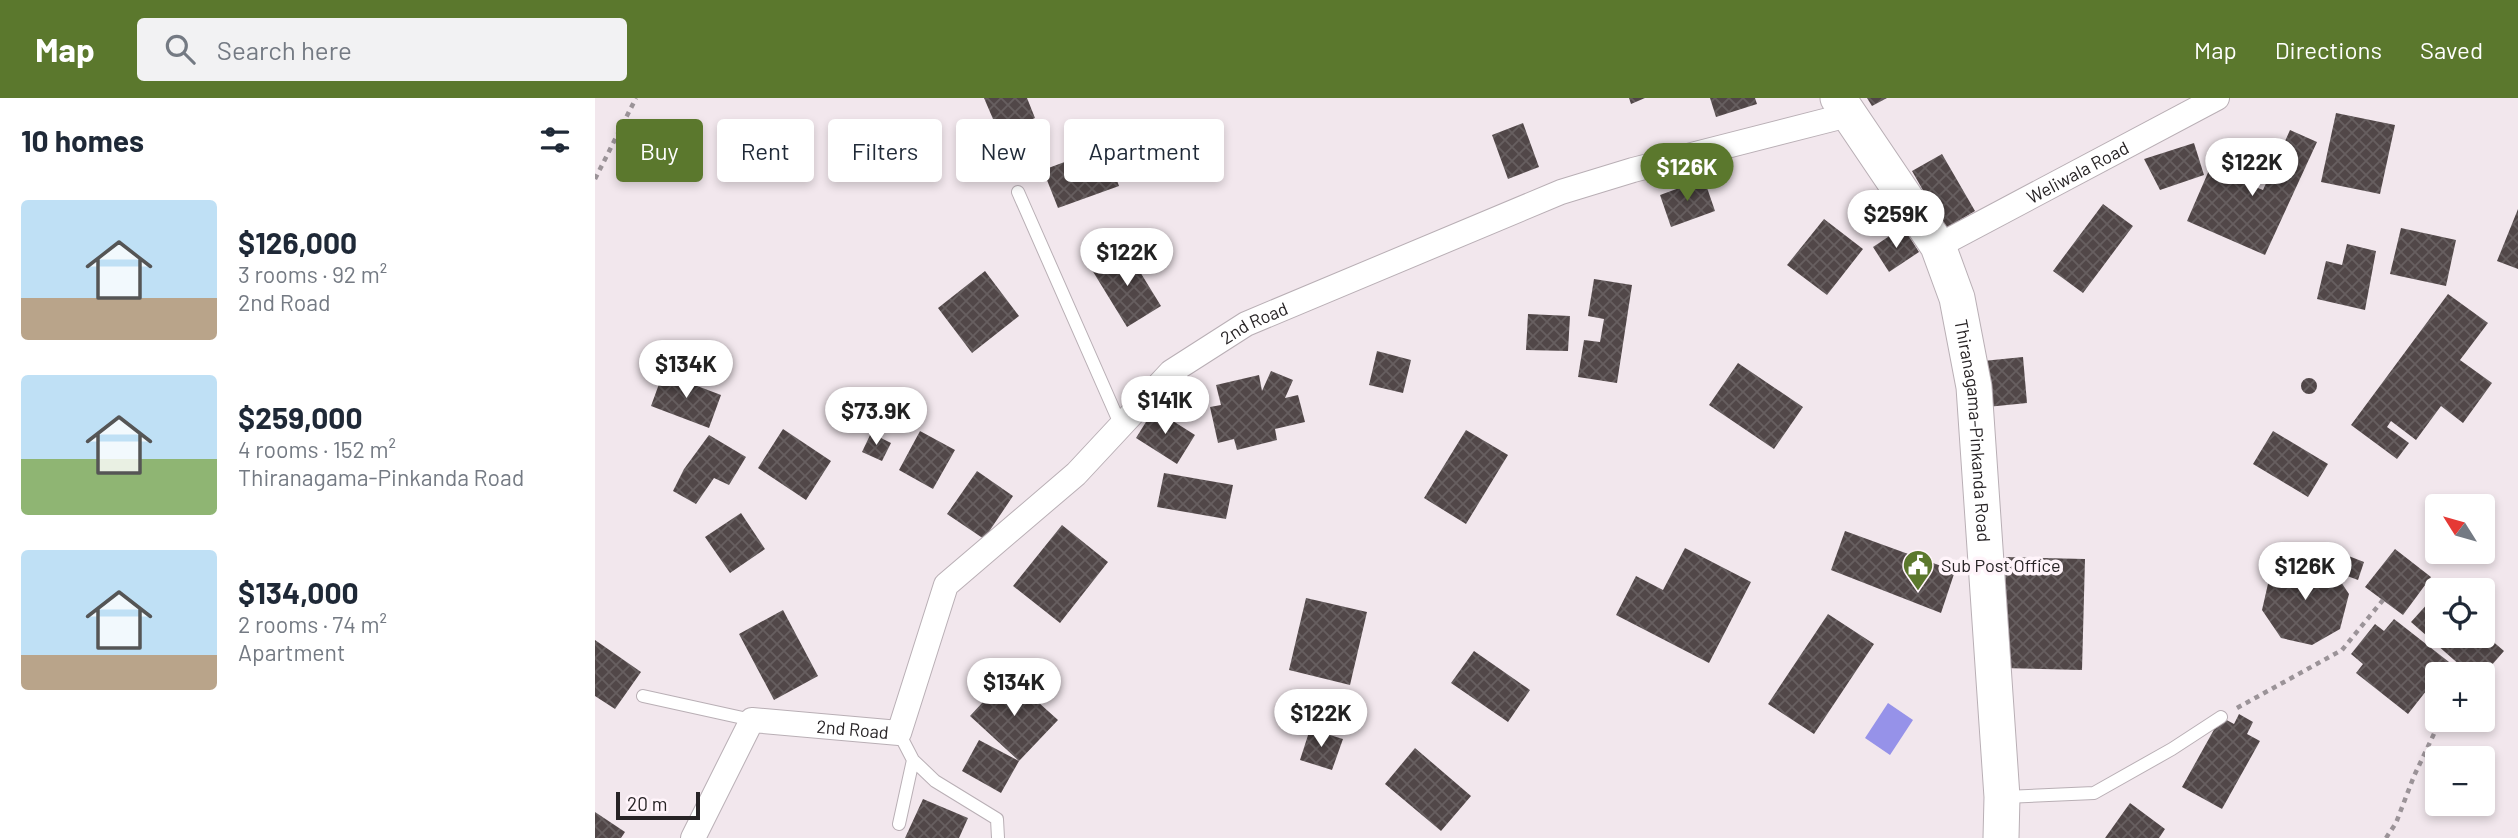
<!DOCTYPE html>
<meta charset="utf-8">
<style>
:root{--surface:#fff;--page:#f2f2f3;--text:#1f2937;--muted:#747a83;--accent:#5b782d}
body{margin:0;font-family:Barlow,sans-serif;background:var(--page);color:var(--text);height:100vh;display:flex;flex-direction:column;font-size:26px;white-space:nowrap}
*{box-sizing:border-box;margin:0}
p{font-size:23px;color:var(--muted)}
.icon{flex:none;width:38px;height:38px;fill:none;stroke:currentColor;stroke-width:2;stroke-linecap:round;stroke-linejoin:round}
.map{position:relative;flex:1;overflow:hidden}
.drawer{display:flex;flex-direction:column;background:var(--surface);width:595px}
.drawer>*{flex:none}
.hud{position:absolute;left:21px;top:21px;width:665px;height:63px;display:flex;gap:14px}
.needle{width:46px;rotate:307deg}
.tools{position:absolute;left:1830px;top:396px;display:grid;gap:14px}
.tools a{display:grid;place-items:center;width:70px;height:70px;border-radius:7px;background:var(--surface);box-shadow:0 4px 10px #0003;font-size:35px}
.scale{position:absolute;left:21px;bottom:18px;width:84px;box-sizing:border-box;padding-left:7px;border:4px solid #272325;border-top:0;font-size:19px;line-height:24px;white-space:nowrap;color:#272325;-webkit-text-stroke:5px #fff4fa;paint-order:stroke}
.price{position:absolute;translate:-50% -60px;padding:0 16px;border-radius:24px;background:#fff;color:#222;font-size:23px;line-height:46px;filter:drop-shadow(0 2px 4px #0008)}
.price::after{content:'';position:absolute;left:50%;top:42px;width:21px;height:16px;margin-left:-10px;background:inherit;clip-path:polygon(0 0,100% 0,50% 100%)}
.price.on{background:var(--accent);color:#fff}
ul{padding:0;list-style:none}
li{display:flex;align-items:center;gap:21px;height:175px;padding:0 21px}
li span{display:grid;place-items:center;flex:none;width:196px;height:140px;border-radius:7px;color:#555}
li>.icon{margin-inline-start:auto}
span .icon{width:84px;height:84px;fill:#fffc;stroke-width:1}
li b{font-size:30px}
h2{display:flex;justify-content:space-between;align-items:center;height:84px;padding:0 21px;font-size:30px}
.tag{padding:0 24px;border-radius:7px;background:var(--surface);box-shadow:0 4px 10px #0003;font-size:24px;line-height:63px}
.tag.on{background:var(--accent);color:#fff}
header{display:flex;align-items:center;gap:42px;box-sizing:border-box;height:98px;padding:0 35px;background:var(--accent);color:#fff}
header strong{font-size:33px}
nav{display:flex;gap:38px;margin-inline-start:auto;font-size:24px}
.search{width:490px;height:63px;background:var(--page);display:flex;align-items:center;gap:18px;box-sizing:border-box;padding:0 24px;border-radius:7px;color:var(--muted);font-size:26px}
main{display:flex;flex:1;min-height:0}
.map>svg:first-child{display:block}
.water{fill:#9692e9}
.building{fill:url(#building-cross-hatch)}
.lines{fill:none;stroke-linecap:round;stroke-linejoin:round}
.lane-casing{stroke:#b9afb5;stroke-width:14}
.street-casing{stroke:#b9afb5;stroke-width:26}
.secondary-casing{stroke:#b9afb5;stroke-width:37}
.path{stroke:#9b9398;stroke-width:4.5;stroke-dasharray:5 5;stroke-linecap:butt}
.lane{stroke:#fff;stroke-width:12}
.street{stroke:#fff;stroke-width:24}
.secondary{stroke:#fff;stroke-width:35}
.labels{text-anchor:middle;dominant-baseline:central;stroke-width:7;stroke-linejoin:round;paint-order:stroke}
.street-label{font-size:18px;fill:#272325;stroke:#fff4fa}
.poi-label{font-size:18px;fill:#272325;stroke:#fff4fa;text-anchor:start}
</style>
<header>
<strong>Map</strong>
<div class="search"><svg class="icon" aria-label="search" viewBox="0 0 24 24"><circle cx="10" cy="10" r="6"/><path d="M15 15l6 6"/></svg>Search here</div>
<nav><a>Map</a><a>Directions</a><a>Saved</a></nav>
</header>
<main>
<section class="drawer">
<h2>10 homes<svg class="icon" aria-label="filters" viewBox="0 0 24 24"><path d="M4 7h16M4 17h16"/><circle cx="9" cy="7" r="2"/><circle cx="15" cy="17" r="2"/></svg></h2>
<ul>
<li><span style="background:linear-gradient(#bfe0f5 70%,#b9a48a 0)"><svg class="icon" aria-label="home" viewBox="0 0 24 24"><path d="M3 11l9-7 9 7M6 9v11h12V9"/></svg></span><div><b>$126,000</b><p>3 rooms · 92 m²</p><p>2nd Road</p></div></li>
<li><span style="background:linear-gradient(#bfe0f5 60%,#8fb573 0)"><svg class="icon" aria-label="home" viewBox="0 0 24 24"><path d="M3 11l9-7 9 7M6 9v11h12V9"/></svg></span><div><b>$259,000</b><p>4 rooms · 152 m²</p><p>Thiranagama-Pinkanda Road</p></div></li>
<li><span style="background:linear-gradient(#bfe0f5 75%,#b9a48a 0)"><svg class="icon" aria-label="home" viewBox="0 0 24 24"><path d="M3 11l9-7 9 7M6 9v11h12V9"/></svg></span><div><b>$134,000</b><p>2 rooms · 74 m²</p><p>Apartment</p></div></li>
</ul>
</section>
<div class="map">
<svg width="1923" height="740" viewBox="0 0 1923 740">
<defs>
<pattern id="building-cross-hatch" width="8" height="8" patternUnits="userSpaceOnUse" patternTransform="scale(1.75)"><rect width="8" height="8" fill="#514748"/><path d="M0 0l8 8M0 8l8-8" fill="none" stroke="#675f60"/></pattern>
</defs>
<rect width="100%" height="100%" fill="#f2e7ed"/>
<path class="water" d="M 1293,605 L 1318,622 L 1295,657 L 1270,640 Z"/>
<path class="building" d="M 389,0 L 432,0 L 440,20 L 404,35 Z
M 1034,0 L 1050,0 L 1036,6 Z
M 1115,0 L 1160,0 L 1162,6 L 1121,19 Z
M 1272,0 L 1292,0 L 1277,8 Z
M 1741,15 L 1800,27 L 1785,96 L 1726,84 Z
M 928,25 L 944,69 L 913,81 L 897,37 Z
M 1695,32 L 1722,44 L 1670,157 L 1592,123 L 1615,70 L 1639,80 L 1645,66 L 1665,74 L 1658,88 L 1668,92 Z
M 1599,45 L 1609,77 L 1565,92 L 1549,61 Z
M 510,49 L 524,88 L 463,110 L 448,72 Z
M 1347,56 L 1380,113 L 1350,131 L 1317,73 Z
M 1109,81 L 1120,113 L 1076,129 L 1065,97 Z
M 1508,106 L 1538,128 L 1488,195 L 1458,173 Z
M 1923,111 L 1923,171 L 1902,163 Z
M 1229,121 L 1268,151 L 1232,197 L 1192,167 Z
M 1308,129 L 1324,154 L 1294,174 L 1278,149 Z
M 1806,130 L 1861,142 L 1851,188 L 1795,176 Z
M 1752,146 L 1781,153 L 1770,212 L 1722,201 L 1731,163 L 1747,167 Z
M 531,151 L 566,208 L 532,229 L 497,172 Z
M 390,173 L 424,218 L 377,255 L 343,210 Z
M 999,181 L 1037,187 L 1022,285 L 983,279 L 989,242 L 1005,244 L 1009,221 L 993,218 Z
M 1853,196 L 1893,225 L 1865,262 L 1897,285 L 1868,325 L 1846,308 L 1821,342 L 1796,323 L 1792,329 L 1814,345 L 1802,361 L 1756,327 Z
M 933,216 L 975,218 L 973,253 L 931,252 Z
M 782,253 L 816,262 L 808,295 L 774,287 Z
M 1428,259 L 1432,305 L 1392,309 L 1388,263 Z
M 1143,265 L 1208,309 L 1179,351 L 1114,307 Z
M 676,273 L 698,282 L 690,300 L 703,297 L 710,324 L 680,331 L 682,342 L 642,352 L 639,341 L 623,345 L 615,309 L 626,307 L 621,287 L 664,277 L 667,293 Z
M 68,275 L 126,297 L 114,330 L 56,308 Z
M1706 288a8 8 0 1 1 16 0a8 8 0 1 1-16 0Z
M 559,311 L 600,337 L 582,366 L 541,340 Z
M 188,331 L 236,363 L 211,402 L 163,370 Z
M 871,332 L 913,357 L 871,426 L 829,400 Z
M 325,333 L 360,352 L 338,391 L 304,372 Z
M 1678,333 L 1733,366 L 1713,399 L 1658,366 Z
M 276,335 L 296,345 L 287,363 L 267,354 Z
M 114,337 L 151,359 L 134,387 L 119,380 L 101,406 L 78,393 L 89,371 Z
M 382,373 L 418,398 L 389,441 L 352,416 Z
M 569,375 L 638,387 L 631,421 L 562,409 Z
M 146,415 L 170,451 L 135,475 L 110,439 Z
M 467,427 L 513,464 L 465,525 L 418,488 Z
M 1250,433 L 1360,473 L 1346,515 L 1236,472 Z
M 1090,450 L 1156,484 L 1114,565 L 1021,517 L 1041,478 L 1068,492 Z
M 1800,451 L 1836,479 L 1808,517 L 1770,489 Z
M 1751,457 L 1769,464 L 1763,482 L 1744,475 Z
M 1411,459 L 1490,461 L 1487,572 L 1407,570 Z
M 1704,460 L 1736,469 L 1754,496 L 1745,531 L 1717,547 L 1686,540 L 1667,512 L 1675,477 Z
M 1843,494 L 1843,537 L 1888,537 L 1888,535 L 1909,553 L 1889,576 L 1875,576 L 1816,524 Z
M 711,500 L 772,514 L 755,587 L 694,572 Z
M 188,512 L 223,578 L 179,602 L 144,536 Z
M 1233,516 L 1279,546 L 1219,636 L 1173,606 Z
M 1799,521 L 1854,564 L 1813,616 L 1761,575 L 1768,566 L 1756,556 L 1780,526 L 1789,533 Z
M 0,542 L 46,574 L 20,611 L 0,598 Z
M 879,553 L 935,592 L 913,624 L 856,585 Z
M 413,577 L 463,622 L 424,663 L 375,618 Z
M 1644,616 L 1658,624 L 1652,636 L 1665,643 L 1627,711 L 1587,689 L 1626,619 L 1639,626 Z
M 715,631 L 748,641 L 737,672 L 705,662 Z
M 384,642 L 424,663 L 406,695 L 367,673 Z
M 820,650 L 876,698 L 846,733 L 790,686 Z
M 328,701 L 373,720 L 364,740 L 310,740 Z
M 1535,705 L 1570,731 L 1564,740 L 1510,740 Z
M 0,714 L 30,734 L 26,740 L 0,740 Z"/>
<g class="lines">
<g class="lane-casing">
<path id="lane" d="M 423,94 L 526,328
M 48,598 L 157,622
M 318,662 L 340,683 L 402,721 L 403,740
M 1410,699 L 1499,695 L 1577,651 L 1626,619
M 304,726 L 318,662 L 304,635"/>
</g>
<g class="street-casing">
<g id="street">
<path id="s1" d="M 1343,148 L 1622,0"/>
<path id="s2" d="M 98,740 L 157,622 L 304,635 L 351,487 L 481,376 L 576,274 L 651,226 L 966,94 L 1038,72 L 1253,17"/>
</g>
</g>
<g class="secondary-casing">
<g id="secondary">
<path id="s3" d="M 1243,0 L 1343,148 L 1362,200 L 1379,289 L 1407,699 L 1406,740"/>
</g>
</g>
<path class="path" d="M 0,81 L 41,0
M 1872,576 L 1873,574
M 1642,610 L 1747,552 L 1788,502
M 1791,740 L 1801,725 L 1819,678 L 1846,621"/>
<use href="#lane" class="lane"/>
<use href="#street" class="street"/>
<use href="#secondary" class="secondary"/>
</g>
<defs>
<g id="civic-pin" transform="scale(1.575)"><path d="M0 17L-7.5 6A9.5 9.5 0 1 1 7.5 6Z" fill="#5b782d" stroke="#fff4fa"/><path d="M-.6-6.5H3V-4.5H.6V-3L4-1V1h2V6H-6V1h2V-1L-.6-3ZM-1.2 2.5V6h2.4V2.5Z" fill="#fff"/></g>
</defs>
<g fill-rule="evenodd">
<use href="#civic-pin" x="1323" y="467"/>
</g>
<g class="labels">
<g class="street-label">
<text stroke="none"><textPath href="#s1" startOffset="158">Weliwala Road</textPath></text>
<text stroke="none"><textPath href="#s2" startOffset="842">2nd Road</textPath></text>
<text stroke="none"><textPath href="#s3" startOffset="368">Thiranagama-Pinkanda Road</textPath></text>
<text stroke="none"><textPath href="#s2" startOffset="233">2nd Road</textPath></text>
</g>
<g class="poi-label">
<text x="1346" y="467">Sub Post Office</text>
</g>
</g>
</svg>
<div class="tools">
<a><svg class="needle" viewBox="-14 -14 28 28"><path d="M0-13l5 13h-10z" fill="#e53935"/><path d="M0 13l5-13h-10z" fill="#747a83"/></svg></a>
<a><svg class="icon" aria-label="locate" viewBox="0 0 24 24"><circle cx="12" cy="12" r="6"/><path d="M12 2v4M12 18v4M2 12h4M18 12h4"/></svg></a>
<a>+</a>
<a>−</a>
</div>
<div class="scale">20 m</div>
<b class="price" style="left:1657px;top:100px">$122K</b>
<b class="price on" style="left:1092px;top:105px">$126K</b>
<b class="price" style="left:1301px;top:152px">$259K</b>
<b class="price" style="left:532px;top:190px">$122K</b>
<b class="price" style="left:91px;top:302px">$134K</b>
<b class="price" style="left:570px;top:338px">$141K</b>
<b class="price" style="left:281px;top:349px">$73.9K</b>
<b class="price" style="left:1710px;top:504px">$126K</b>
<b class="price" style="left:419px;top:620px">$134K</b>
<b class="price" style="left:726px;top:651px">$122K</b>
<div class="hud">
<a class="tag on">Buy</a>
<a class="tag">Rent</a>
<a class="tag">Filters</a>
<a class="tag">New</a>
<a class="tag">Apartment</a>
</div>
</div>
</main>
